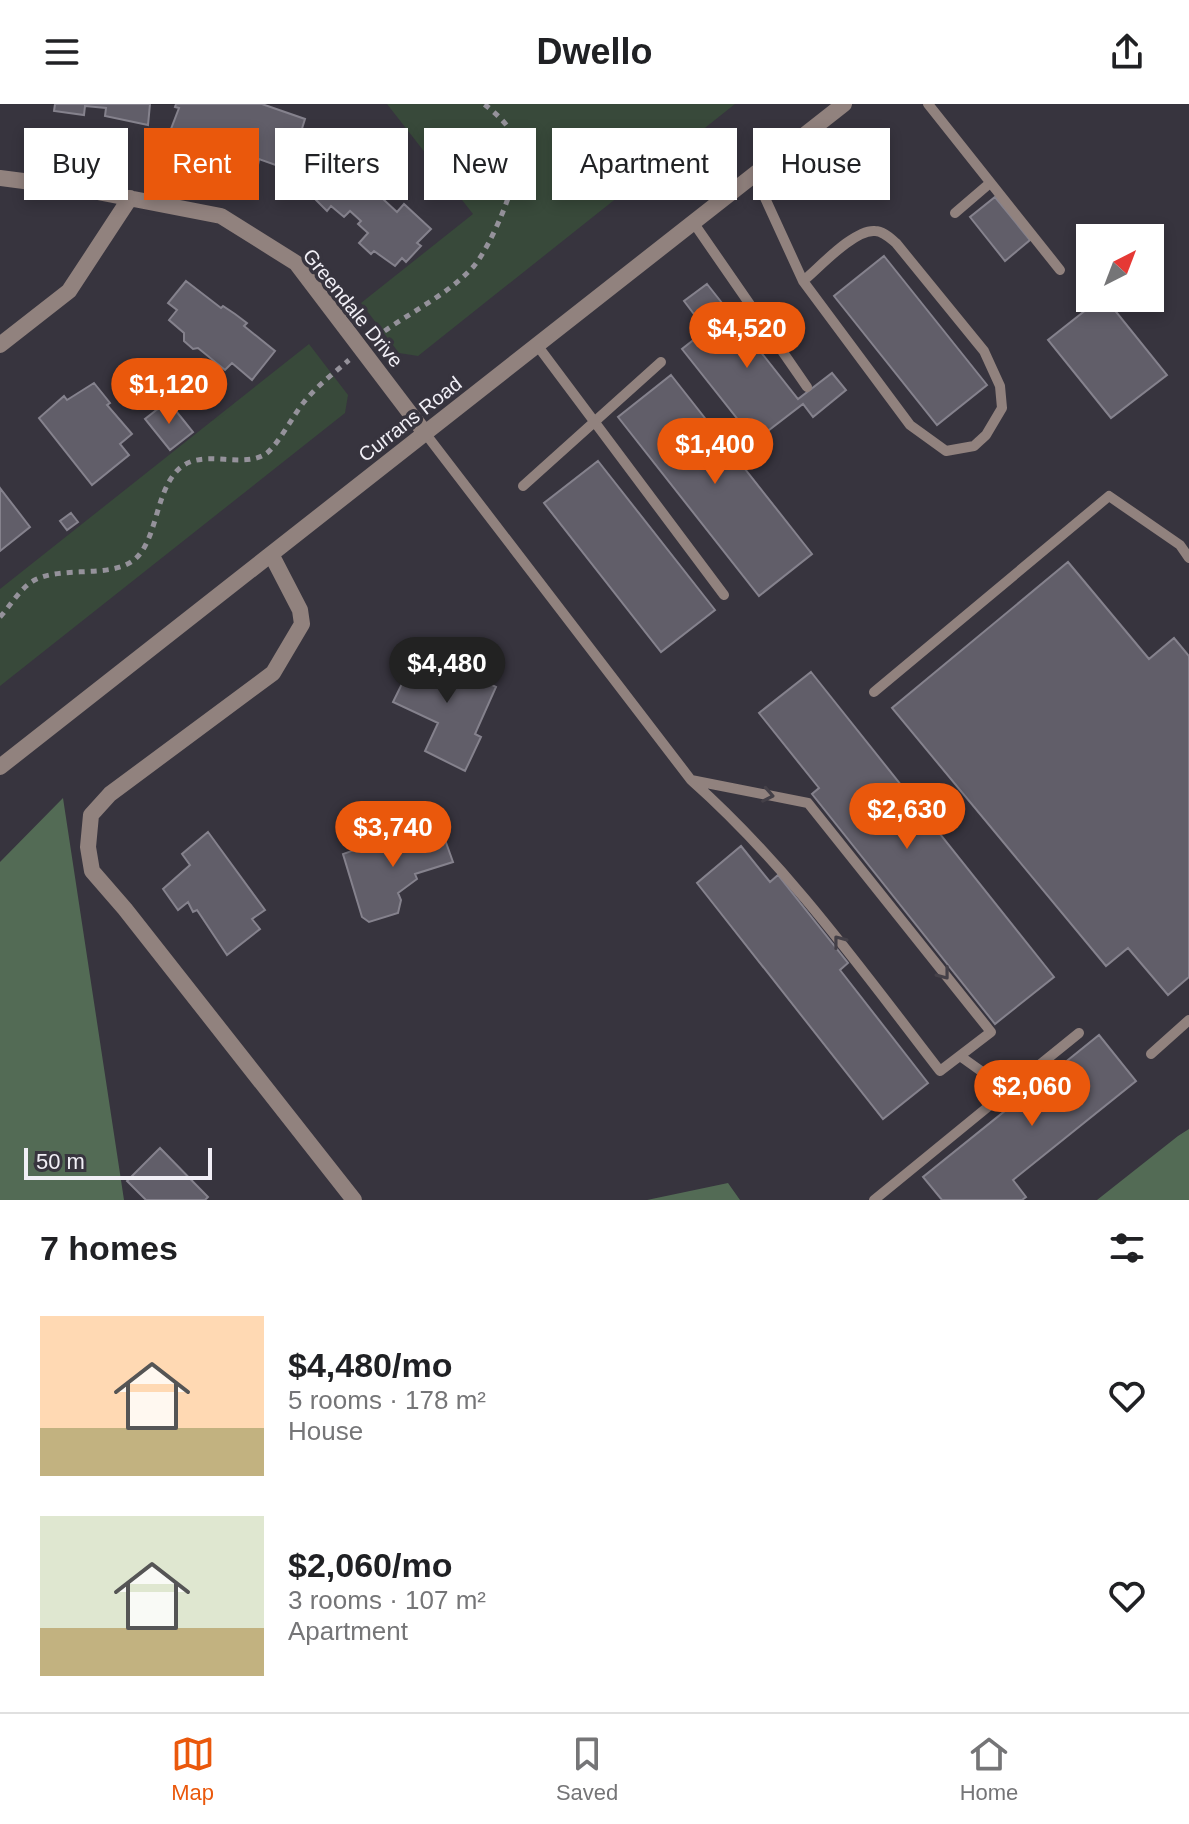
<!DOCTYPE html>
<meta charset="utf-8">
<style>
:root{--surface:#fff;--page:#f2f2f2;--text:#202124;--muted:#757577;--line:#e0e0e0;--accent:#ea580c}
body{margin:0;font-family:Helvetica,sans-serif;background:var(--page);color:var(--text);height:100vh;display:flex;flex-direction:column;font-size:30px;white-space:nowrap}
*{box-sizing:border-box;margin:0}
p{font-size:26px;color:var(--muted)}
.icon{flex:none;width:44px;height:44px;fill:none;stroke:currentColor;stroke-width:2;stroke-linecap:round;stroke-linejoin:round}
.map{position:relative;height:1096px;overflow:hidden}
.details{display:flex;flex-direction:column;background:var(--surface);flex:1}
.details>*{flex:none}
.top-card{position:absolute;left:24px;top:24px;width:1142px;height:72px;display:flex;gap:16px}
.needle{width:52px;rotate:42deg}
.tools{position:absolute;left:1076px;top:120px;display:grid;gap:16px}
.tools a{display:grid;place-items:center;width:88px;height:88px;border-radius:0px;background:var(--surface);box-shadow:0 4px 12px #0003;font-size:40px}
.scale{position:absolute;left:24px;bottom:20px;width:188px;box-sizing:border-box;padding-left:8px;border:4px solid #f1eff6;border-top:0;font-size:22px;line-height:28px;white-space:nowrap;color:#f1eff6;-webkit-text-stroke:6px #37343e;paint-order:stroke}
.price{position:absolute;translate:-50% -68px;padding:0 18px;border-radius:28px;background:var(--accent);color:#fff;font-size:26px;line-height:52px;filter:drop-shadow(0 2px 4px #0008)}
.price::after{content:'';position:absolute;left:50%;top:48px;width:24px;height:18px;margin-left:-12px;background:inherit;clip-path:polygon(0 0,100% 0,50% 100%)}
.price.selected{background:#222;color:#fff}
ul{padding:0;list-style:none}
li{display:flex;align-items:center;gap:24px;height:200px;padding:0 40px}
li span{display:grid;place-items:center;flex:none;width:224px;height:160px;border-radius:0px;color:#555}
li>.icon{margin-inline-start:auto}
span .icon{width:96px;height:96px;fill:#fffc;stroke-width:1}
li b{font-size:34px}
h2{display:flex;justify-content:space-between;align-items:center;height:96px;padding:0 40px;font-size:34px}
.pill{padding:0 28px;border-radius:0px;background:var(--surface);box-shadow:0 4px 12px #0003;font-size:28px;line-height:72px}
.pill.selected{background:var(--accent);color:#fff}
header{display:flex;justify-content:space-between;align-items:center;height:104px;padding:0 40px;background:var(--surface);font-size:36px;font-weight:700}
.tab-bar{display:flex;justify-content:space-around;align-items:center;height:112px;border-top:2px solid var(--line);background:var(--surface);font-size:22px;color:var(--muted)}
.tab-bar a{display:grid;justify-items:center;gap:4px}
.tab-bar .selected{color:var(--accent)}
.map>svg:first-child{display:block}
.green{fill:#38493a}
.forest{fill:#536b55}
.building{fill:#615e69;stroke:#85828d;stroke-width:2}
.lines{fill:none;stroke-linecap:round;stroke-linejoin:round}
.path{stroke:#95929b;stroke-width:5;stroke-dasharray:6 6;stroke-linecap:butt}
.lane{stroke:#91827e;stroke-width:10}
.street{stroke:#91827e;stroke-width:16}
.oneway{stroke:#444048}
.labels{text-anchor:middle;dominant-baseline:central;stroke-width:7;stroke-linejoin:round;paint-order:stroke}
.street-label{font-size:20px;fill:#f1eff6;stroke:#37343e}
</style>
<header><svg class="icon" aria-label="menu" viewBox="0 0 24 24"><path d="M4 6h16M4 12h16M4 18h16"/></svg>Dwello<svg class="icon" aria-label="share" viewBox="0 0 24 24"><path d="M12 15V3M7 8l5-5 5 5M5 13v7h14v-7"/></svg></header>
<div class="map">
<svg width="1189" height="1096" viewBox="0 0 1189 1096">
<rect width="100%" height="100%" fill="#37343e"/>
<path class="green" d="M 387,0 L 735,0 L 418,252 L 399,249 L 361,199 L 473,110 Z
M 309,240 L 348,291 L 345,309 L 0,582 L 0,485 Z"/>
<path class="forest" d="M 63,694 L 124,1096 L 0,1096 L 0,758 Z
M 1189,1025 L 1189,1096 L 1097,1096 L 1178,1032 Z
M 728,1079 L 740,1096 L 647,1096 Z"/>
<path class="building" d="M 55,0 L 150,0 L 148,21 L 105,12 L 106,4 L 85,2 L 84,11 L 54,7 Z
M 176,0 L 262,0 L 305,15 L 296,44 L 291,42 L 284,64 L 259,55 L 258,61 L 245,56 L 249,47 L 220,37 L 218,42 L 206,38 L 205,42 L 183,35 L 185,30 L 171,25 L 179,4 L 175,3 Z
M 340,45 L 373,75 L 381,67 L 396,82 L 384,96 L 397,108 L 404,100 L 431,125 L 417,139 L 421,142 L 406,158 L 402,154 L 395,162 L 374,147 L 371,150 L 359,139 L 368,129 L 358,120 L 361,117 L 350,107 L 344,113 L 331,102 L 327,107 L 313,93 L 317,89 L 307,81 Z
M 995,93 L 1030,136 L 1005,157 L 970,113 Z
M 884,152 L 987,281 L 937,321 L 834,192 Z
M 186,177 L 221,204 L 223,202 L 235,210 L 247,219 L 244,222 L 275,247 L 252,276 L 232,259 L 225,266 L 198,244 L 193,245 L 184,237 L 184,229 L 169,216 L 177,206 L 168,199 Z
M 707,180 L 798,295 L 832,269 L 846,286 L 813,313 L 803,300 L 755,337 L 682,245 L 706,226 L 684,197 Z
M 1101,194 L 1105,194 L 1167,271 L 1111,314 L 1048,236 Z
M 671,271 L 812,450 L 759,492 L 618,313 Z
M 94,279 L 110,299 L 107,301 L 132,330 L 120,340 L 129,351 L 92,381 L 39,314 L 64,292 L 67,296 Z
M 168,297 L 193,328 L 170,346 L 145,315 Z
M 598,357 L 715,506 L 661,548 L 544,399 Z
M 0,384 L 30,423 L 0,447 Z
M 71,409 L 78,418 L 67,426 L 60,417 Z
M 1068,458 L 1149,555 L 1174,534 L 1189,552 L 1189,873 L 1168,891 L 1128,844 L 1106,862 L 892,604 Z
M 420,543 L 496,583 L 475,630 L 481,633 L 465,667 L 425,647 L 438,619 L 393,598 Z
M 811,568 L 1054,873 L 995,920 L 812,690 L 819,684 L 759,609 Z
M 439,719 L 453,758 L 415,770 L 417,775 L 398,789 L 401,796 L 398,809 L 369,818 L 362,813 L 343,750 L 401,729 L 404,736 Z
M 208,728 L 265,806 L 252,815 L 260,825 L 227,851 L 197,806 L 193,808 L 188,798 L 178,806 L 163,785 L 190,761 L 182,750 Z
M 741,742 L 770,778 L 778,771 L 848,859 L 840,866 L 928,979 L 883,1015 L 697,779 Z
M 1099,931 L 1136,977 L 1013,1076 L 1026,1093 L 1022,1096 L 942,1096 L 923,1073 Z
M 160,1044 L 208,1093 L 205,1096 L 146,1096 L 127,1077 Z"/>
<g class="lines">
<path class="path" d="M 375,234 C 406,210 447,192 474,162 C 492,140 522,71 517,43 C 515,26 497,10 484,0
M 0,513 C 11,501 19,486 33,477 C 61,461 110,475 134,456 C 157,437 155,391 176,368 C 198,342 238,365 264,351 C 276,345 293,311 304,298 C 317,282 334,269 349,256"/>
<path class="lane" d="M 928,0 L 1060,166
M 754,70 L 803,177 L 910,321 L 946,347 L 974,342 L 986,331 L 1002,304 L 1000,282 L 984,247 L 896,139 C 890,134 883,127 875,127 C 854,125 819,164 803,177
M 955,109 L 990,79
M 693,118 L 807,283
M 537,241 L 724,491
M 425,329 L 691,676 C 787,761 862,866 940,967 L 991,928 L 808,699 L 691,676
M 523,382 L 661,258
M 874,588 L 1109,392 L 1180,441 L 1189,454
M 1151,950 L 1189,916
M 960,952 L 995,977 L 1011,984 L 1079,929
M 874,1096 L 1011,984"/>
<path class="street" d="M 0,74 L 77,84 L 221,112 L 296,159 L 425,329
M 0,241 L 69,187 L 130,94
M 271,450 L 300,506 L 302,520 L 273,569 L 110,690 L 91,711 L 88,743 L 92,767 L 125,805 L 354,1096
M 0,663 L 844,0"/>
</g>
<defs><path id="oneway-chevron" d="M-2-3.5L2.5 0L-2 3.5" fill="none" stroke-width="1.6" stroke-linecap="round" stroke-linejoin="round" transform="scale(2)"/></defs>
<g class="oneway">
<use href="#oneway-chevron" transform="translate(768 691) rotate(11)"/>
<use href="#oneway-chevron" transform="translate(839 837) rotate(-128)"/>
<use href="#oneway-chevron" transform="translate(944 870) rotate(52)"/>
</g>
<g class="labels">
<g class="street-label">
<text transform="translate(353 204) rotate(51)">Greendale Drive</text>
<text transform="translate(410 315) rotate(-38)">Currans Road</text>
</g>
</g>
</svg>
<div class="tools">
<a><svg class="needle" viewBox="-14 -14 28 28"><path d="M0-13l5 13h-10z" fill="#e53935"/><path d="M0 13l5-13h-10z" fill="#757577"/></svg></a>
</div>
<div class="scale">50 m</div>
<b class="price" style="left:747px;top:266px">$4,520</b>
<b class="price" style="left:169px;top:322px">$1,120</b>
<b class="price" style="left:715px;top:382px">$1,400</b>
<b class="price selected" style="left:447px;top:601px">$4,480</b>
<b class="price" style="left:907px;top:747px">$2,630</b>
<b class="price" style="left:393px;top:765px">$3,740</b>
<b class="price" style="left:1032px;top:1024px">$2,060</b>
<div class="top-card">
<a class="pill">Buy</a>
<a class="pill selected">Rent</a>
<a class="pill">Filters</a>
<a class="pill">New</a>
<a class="pill">Apartment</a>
<a class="pill">House</a>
</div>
</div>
<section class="details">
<h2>7 homes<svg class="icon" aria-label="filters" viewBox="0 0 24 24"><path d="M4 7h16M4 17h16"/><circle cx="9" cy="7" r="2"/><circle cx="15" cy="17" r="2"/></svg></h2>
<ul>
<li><span style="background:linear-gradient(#ffd9b3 70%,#c2b280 0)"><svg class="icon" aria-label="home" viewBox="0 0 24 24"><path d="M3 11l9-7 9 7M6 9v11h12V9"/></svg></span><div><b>$4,480/mo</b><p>5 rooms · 178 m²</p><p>House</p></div><svg class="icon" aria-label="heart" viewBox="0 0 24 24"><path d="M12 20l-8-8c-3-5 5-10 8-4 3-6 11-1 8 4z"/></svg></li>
<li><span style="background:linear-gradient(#dfe7d0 70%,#c2b280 0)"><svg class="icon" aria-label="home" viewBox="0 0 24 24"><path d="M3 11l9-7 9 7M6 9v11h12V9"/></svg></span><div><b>$2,060/mo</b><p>3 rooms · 107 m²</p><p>Apartment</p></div><svg class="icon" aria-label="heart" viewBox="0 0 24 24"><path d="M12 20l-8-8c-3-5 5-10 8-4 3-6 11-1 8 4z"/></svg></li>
</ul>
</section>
<nav class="tab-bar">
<a class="selected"><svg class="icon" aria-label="map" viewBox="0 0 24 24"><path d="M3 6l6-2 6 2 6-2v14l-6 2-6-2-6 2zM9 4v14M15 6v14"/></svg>Map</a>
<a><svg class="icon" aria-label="saved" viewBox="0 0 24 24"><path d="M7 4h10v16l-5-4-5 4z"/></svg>Saved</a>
<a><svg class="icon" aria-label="home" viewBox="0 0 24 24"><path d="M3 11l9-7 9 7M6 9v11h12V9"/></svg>Home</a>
</nav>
